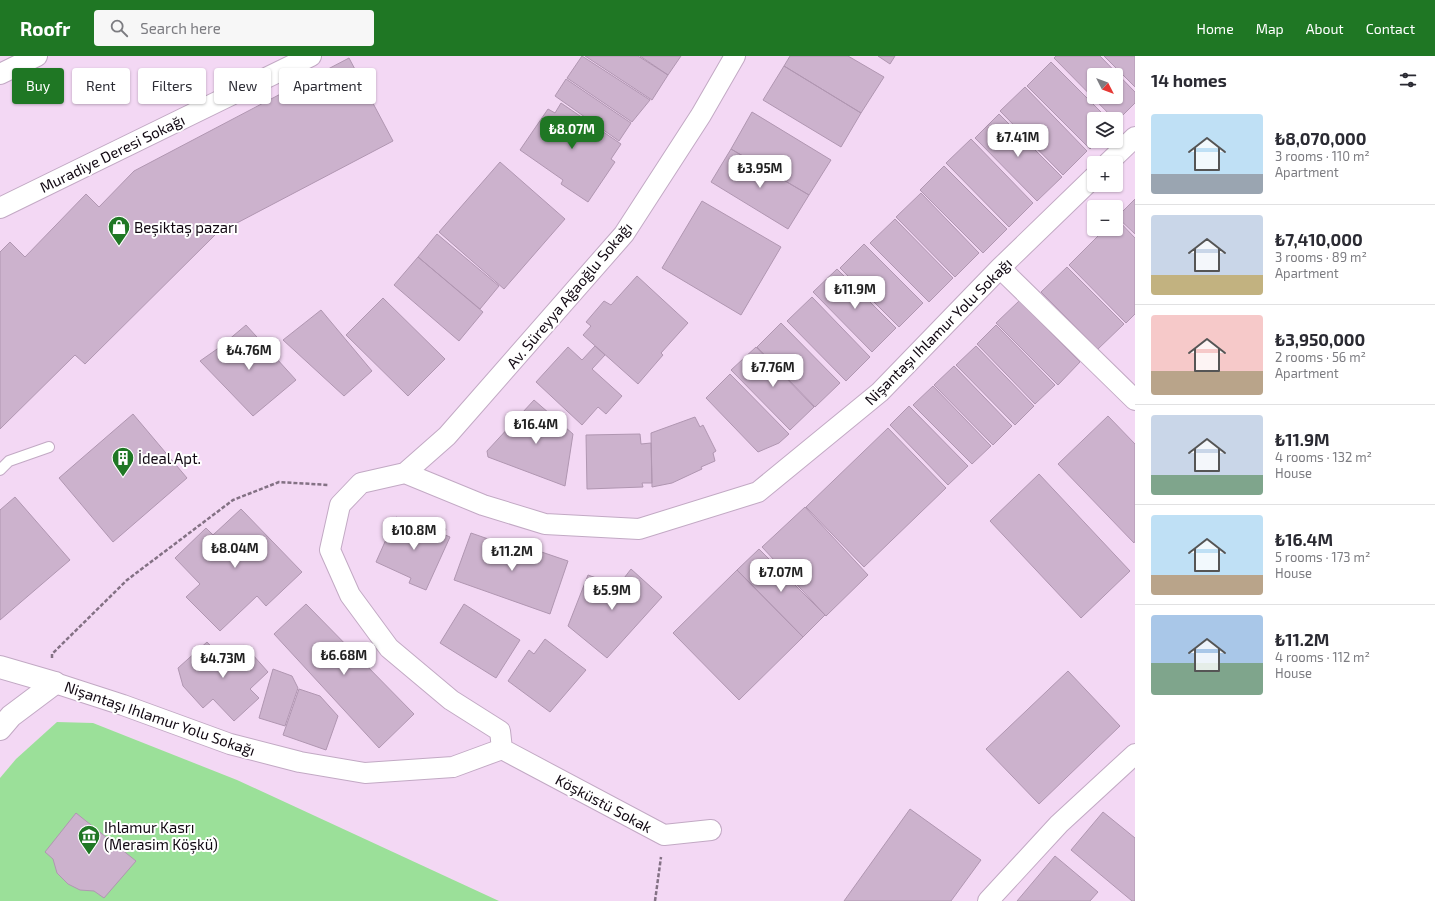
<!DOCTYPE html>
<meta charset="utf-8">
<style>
:root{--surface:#fff;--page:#f7f7f7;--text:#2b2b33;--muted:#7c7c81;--line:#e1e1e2;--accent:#1f7724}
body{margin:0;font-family:"Exo 2",sans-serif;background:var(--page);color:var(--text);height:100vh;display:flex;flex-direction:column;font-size:15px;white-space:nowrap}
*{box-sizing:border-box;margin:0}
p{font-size:13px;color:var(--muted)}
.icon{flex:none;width:22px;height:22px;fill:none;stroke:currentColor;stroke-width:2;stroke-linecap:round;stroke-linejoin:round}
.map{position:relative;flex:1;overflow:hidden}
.side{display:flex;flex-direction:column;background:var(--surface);width:300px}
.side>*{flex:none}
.hud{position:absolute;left:12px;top:12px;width:380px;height:36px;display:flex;gap:8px}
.needle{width:26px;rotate:132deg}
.tools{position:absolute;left:1087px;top:12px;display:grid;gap:8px}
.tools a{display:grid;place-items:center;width:36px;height:36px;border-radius:4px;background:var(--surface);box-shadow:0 1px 3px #0004;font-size:20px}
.price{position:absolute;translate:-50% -34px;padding:0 9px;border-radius:8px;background:#fff;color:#222;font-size:13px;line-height:26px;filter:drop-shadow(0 1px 2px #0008)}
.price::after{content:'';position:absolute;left:50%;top:24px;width:12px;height:9px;margin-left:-6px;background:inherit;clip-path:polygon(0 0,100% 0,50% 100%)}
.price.active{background:var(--accent);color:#fff}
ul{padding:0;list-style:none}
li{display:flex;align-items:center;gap:12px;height:100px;padding:0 16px}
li+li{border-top:1px solid var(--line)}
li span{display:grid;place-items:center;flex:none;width:112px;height:80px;border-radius:4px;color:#555}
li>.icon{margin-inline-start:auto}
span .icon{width:48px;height:48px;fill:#fffc;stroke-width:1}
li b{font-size:17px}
h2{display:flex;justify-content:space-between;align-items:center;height:48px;padding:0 16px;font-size:17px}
.pill{padding:0 14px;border-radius:4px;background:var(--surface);box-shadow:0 1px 3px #0004;font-size:14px;line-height:36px}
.pill.active{background:var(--accent);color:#fff}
header{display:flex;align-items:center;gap:24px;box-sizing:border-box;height:56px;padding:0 20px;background:var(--accent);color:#fff}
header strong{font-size:19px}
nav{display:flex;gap:22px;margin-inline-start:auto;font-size:14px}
.search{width:280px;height:36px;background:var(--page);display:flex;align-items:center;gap:10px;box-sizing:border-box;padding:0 14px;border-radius:4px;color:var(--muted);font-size:15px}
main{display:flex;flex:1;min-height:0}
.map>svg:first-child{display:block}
.green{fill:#9be099}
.building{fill:#ccb2cd;stroke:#b096b1;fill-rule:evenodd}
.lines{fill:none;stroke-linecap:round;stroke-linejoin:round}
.service-casing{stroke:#c2a9c4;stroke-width:12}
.minor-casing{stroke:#c2a9c4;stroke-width:22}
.tertiary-casing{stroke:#c2a9c4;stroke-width:24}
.path{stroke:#837184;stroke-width:2.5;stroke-dasharray:4 2;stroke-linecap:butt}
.service{stroke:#fff;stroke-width:10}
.minor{stroke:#fff;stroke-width:20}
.tertiary{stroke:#fff;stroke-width:22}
.labels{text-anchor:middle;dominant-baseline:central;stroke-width:4;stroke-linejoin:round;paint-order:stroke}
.street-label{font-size:15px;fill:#110812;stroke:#fff}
.poi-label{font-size:15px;fill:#110812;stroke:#fff;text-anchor:start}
</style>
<header>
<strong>Roofr</strong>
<div class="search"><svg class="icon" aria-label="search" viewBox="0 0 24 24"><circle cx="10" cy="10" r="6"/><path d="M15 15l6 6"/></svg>Search here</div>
<nav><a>Home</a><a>Map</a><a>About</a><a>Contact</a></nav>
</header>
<main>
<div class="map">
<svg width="1135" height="845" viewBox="0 0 1135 845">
<rect width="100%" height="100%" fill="#f3d8f4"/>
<path class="green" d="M 57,666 L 93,667 L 237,724 L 499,845 L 0,845 L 0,722 L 16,703 Z"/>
<path class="building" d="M 582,0 L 650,44 L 632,66 L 567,22 Z
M 585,0 L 638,0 L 668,19 L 652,44 Z
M 640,0 L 681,0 L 668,19 Z
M 790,0 L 848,0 L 884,21 L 861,57 L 784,10 Z
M 878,0 L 895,0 L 890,8 Z
M 1056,0 L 1100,0 L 1135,36 L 1135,47 L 1116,66 L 1116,63 L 1114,63 L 1054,2 ZM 1094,19 L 1116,19 L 1116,41 L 1094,41 Z
M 1104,0 L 1135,0 L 1135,31 Z
M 349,2 L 393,85 L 216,178 L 85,308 L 75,299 L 0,373 L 0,196 L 10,186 L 25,201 L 86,138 L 99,151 L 134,115 Z
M 1051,6 L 1108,63 L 1094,63 L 1094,85 L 1098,85 L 1090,93 L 1027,30 Z
M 784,10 L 861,57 L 841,91 L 763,44 Z
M 566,23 L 631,67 L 619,85 L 555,40 Z
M 1025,31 L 1087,95 L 1063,119 L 1000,55 Z
M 561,47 L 621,88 L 611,103 L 615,106 L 588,146 L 561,128 L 563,124 L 520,94 L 548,53 L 555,57 Z
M 752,56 L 831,104 L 809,139 L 731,93 Z
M 999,58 L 1062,121 L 1037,145 L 975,82 Z
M 971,83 L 1033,147 L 1009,171 L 946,107 Z
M 731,93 L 809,139 L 788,173 L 711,126 Z
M 500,106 L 565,163 L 504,233 L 439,176 Z
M 944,110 L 1007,173 L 983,197 L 920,134 Z
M 921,137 L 979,197 L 955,221 L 896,161 Z
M 1135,143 L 1135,178 L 1117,161 Z
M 702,145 L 781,191 L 741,259 L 662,212 Z
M 1116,162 L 1135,182 L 1135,258 L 1126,267 L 1069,209 L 1105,173 L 1116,173 Z
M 895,163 L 953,222 L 929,246 L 870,187 Z
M 437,178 L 499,230 L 480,253 L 418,201 Z
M 864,188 L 923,247 L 899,271 L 840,212 Z
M 418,201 L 483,256 L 459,285 L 394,229 Z
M 1067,211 L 1124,268 L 1098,293 L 1041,236 Z
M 837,213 L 896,272 L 872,296 L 813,236 Z
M 637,220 L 688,267 L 661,297 L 663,299 L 638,328 L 583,279 L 591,270 L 586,266 L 604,245 L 611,249 Z
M 812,241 L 870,301 L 846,325 L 787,265 Z
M 383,242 L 445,303 L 408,340 L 346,279 Z
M 1019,245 L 1080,306 L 1058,329 L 996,267 Z
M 321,254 L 372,315 L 344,340 L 283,284 Z
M 781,267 L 840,327 L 815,351 L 757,291 Z
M 246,269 L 296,324 L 253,360 L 200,305 L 220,291 Z
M 996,269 L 1055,329 L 1035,348 L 977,288 Z
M 595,290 L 605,299 L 592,313 L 622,340 L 606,358 L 598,351 L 582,369 L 536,326 L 568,291 L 582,304 Z
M 976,290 L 1034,350 L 1015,369 L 956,309 Z
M 756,291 L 814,351 L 790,374 L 731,314 Z
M 954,310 L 1012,370 L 993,389 L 934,329 Z
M 730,318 L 789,378 L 779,387 L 758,396 L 706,342 Z
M 933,330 L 991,390 L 972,408 L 913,349 Z
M 534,344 L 573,378 L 565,430 L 488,401 L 487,395 Z
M 909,350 L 968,410 L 948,429 L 890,369 Z
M 133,358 L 187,422 L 113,486 L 59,422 Z
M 1108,360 L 1135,388 L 1135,485 L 1134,487 L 1058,408 Z
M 695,361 L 700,371 L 703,369 L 716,395 L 713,397 L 715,405 L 701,411 L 702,413 L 672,427 L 652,431 L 651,377 Z
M 888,372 L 946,432 L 864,511 L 806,451 Z
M 640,378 L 641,388 L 651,387 L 652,427 L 642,427 L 643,431 L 587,433 L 586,379 Z
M 1039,418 L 1130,515 L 1081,562 L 990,465 Z
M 15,441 L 70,504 L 0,564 L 0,454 Z
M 805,451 L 868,519 L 826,560 L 762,491 Z
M 241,453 L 302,516 L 266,550 L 257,540 L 220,575 L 186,541 L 200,528 L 175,502 L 206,472 L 213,479 Z
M 396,461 L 426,474 L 429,465 L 446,473 L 443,478 L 450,481 L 426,534 L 409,527 L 411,522 L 376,506 Z
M 471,477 L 520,494 L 521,489 L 568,505 L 550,558 L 454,524 Z
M 759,493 L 825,559 L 803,581 L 737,514 Z
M 631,513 L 662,541 L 607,602 L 568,570 L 588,519 L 618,530 Z
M 737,514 L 803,581 L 739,644 L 673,577 Z
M 306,548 L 414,658 L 379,692 L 274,578 Z
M 464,548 L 520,584 L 496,622 L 440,587 Z
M 545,583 L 586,614 L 550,656 L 508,625 L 529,594 L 534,598 Z
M 207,586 L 226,606 L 244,589 L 268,616 L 250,633 L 259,642 L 234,665 L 213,643 L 203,652 L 183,630 L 178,612 Z
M 273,613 L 292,620 L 298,632 L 285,670 L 259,662 Z
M 1068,615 L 1120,670 L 1039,748 L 986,693 Z
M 299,633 L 320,640 L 338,660 L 326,694 L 283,679 Z
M 910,753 L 981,804 L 951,845 L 844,845 Z
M 1103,756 L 1135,782 L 1135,845 L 1132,845 L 1071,794 Z
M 76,757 L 136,805 L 104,842 L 94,835 L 80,834 L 68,828 L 57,817 L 53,803 L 45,796 Z
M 1055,800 L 1098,836 L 1090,845 L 1017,845 Z"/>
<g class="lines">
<g class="service-casing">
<path id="service" d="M 0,414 L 9,405 L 49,391"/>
</g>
<g class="minor-casing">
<path id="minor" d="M 0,18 L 37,0
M 1108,107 L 1135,81
M 0,152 L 311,0
M 1000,212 L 1135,344
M 405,417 L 447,380 L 624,178 L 701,59 L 735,0
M 55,627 L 123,649 L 230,688 L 300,706 L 365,717 L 453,711 L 502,693 L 500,675 L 451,644 L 389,592 L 350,539 L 330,494 L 340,449 L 361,427 L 405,417 L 483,449 L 545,468 L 639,473 L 758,436 L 880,336 L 1000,212 L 1094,121
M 502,693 L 664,779 L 711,774
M 988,845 L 1059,768 L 1135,698"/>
</g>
<g class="tertiary-casing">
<path id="tertiary" d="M 0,611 L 55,627
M 0,673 L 11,660 L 55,627"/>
</g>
<path class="path" d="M 52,602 L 52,598 L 127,524 L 233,444 L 279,426 L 328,429
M 655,845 L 661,801"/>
<use href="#service" class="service"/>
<use href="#minor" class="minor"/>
<use href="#tertiary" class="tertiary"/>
</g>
<defs>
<g id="shop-pin" transform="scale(1.15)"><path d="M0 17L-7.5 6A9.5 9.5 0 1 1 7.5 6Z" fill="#1f7724" stroke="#fff"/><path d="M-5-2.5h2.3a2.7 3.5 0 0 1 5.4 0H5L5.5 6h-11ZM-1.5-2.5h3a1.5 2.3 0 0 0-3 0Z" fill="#fff"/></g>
<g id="building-pin" transform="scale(1.15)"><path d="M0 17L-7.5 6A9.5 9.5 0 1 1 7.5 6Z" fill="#1f7724" stroke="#fff"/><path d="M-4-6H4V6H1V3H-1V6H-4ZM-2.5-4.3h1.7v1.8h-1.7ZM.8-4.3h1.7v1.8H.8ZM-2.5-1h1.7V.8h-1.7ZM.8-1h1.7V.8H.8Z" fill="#fff"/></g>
<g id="museum-pin" transform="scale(1.15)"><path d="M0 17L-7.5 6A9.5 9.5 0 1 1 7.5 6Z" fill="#1f7724" stroke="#fff"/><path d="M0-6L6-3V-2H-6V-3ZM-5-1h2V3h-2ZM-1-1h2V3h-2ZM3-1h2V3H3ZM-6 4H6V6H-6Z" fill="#fff"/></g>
</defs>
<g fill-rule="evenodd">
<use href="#shop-pin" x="119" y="171"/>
<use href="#building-pin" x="123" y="402"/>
<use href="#museum-pin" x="89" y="780"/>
</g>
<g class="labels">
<g class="street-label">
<text transform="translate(112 97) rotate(-26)">Muradiye Deresi Sokağı</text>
<text transform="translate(569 239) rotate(-50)">Av. Süreyya Ağaoğlu Sokağı</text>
<text transform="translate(938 275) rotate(-45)">Nişantaşı Ihlamur Yolu Sokağı</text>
<text transform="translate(160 662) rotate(19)">Nişantaşı Ihlamur Yolu Sokağı</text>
<text transform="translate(604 747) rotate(28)">Köşküstü Sokak</text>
</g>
<g class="poi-label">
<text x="134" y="171">Beşiktaş pazarı</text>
<text x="138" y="402">İdeal Apt.</text>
<text x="104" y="771">Ihlamur Kasrı<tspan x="104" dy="17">(Merasim Köşkü)</tspan></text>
</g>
</g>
</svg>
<div class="tools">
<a><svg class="needle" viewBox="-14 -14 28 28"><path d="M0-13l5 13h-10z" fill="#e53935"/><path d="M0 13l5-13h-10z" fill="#7c7c81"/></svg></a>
<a><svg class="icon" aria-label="layers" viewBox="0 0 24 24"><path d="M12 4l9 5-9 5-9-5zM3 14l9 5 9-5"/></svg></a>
<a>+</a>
<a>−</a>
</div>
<b class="price active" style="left:572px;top:94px">₺8.07M</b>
<b class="price" style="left:1018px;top:102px">₺7.41M</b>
<b class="price" style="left:760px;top:133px">₺3.95M</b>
<b class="price" style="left:855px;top:254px">₺11.9M</b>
<b class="price" style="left:249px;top:315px">₺4.76M</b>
<b class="price" style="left:773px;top:332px">₺7.76M</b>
<b class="price" style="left:536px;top:389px">₺16.4M</b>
<b class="price" style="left:414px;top:495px">₺10.8M</b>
<b class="price" style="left:235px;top:513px">₺8.04M</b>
<b class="price" style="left:512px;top:516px">₺11.2M</b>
<b class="price" style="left:781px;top:537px">₺7.07M</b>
<b class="price" style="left:612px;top:555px">₺5.9M</b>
<b class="price" style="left:344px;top:620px">₺6.68M</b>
<b class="price" style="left:223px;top:623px">₺4.73M</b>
<div class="hud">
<a class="pill active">Buy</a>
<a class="pill">Rent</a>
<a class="pill">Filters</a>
<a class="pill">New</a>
<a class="pill">Apartment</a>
</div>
</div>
<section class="side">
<h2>14 homes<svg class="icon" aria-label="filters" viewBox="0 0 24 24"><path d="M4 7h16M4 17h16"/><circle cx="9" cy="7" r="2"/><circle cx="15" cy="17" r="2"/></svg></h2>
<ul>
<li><span style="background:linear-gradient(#bfe0f5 75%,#9aa5b1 0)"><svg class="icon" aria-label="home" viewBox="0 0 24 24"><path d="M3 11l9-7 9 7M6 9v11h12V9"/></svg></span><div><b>₺8,070,000</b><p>3 rooms · 110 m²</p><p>Apartment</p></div></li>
<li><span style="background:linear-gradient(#c9d6e8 75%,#c2b280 0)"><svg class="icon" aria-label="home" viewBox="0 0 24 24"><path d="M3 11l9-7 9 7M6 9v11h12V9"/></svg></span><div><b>₺7,410,000</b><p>3 rooms · 89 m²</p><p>Apartment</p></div></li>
<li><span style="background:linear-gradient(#f6c9c9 70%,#b9a48a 0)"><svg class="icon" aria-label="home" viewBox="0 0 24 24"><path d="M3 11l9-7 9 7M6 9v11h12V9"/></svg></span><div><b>₺3,950,000</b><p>2 rooms · 56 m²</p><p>Apartment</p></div></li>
<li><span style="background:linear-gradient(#c9d6e8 75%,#7fa58c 0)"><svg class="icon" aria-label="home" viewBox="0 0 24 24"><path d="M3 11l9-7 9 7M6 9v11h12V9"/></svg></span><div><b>₺11.9M</b><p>4 rooms · 132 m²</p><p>House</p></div></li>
<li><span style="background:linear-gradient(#bfe0f5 75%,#b9a48a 0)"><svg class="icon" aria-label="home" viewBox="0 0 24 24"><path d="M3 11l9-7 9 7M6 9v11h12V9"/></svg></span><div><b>₺16.4M</b><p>5 rooms · 173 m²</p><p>House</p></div></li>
<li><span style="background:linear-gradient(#a9c7e8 60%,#7fa58c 0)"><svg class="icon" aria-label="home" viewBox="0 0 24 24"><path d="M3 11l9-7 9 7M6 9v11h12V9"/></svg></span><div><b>₺11.2M</b><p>4 rooms · 112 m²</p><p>House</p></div></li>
</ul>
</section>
</main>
